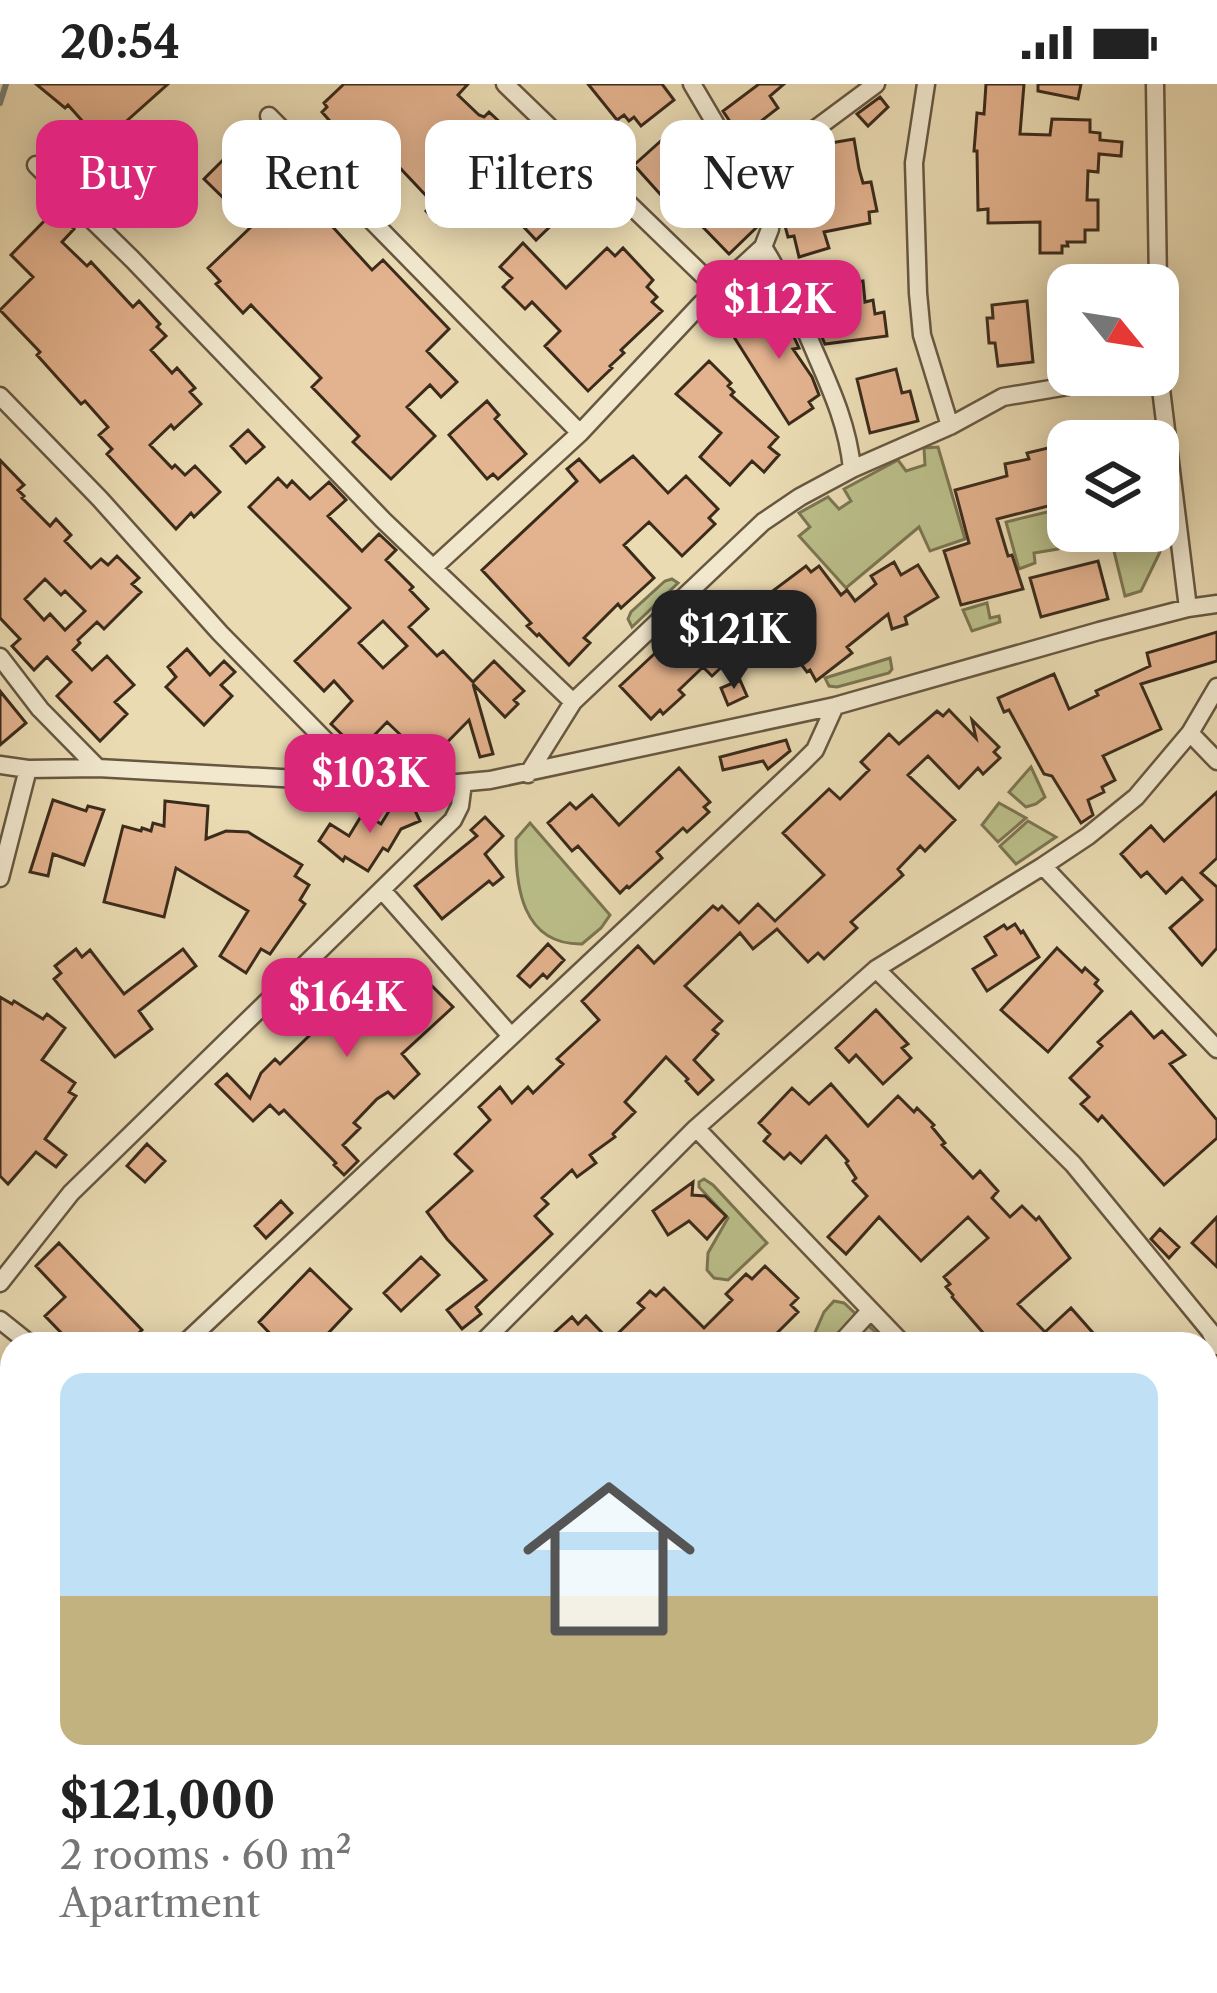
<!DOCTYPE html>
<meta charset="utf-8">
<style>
:root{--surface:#fff;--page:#f6f6f6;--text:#222;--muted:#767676;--accent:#db2777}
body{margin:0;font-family:"Libre Caslon Text",serif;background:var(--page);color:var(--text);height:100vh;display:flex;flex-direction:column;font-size:45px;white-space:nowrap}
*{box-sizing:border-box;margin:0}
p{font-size:39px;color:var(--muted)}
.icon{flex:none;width:66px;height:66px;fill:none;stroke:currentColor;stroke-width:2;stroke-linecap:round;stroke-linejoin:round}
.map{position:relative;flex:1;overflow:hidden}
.side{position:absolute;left:0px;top:1248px;width:1218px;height:663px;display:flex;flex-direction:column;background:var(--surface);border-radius:36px 36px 0 0;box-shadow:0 6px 30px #0003}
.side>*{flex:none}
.top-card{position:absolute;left:36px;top:36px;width:1146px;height:108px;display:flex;gap:24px}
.needle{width:78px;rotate:120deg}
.fabs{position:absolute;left:1047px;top:180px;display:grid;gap:24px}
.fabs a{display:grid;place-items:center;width:132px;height:132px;border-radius:24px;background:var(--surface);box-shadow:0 6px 30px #0003;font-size:60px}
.price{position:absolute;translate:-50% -102px;padding:0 27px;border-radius:24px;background:var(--accent);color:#fff;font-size:39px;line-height:78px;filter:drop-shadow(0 3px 6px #0008)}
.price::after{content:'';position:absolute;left:50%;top:72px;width:36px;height:27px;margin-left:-18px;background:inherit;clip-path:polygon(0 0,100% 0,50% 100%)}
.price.on{background:#222;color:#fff}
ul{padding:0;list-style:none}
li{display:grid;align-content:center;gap:24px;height:636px;padding:0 60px}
li span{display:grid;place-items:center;height:372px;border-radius:24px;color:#555}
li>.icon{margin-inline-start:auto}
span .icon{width:216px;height:216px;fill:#fffc;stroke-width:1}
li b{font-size:51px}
.chip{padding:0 42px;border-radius:24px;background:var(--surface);box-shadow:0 6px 30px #0003;font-size:42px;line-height:108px}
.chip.on{background:var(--accent);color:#fff}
.status{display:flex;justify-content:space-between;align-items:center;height:84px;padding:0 60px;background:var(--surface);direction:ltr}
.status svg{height:33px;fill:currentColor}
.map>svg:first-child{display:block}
.green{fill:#bbbf8a;stroke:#7b7552;stroke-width:3}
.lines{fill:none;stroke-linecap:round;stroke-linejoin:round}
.stream{stroke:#768079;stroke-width:6}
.building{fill:#e3b28e;stroke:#3b2b1b;stroke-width:3;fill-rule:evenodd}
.minor-casing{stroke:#675741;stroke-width:21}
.minor{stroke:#f1e8ce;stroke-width:16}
</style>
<div class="status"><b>20:54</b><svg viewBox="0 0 49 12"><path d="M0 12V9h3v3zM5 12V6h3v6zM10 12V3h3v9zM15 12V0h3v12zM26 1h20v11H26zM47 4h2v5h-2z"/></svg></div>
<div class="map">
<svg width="1217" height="1909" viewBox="0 0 1217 1909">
<rect width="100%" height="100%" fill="#eadbb3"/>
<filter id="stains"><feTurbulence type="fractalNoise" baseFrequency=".00167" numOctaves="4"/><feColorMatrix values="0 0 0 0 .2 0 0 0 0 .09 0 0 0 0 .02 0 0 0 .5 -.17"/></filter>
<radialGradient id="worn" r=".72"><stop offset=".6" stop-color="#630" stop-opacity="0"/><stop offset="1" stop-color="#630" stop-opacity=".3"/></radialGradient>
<path class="green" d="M 938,363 L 965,455 L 930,467 L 919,443 L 846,504 L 799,452 L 810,443 L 799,429 L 828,413 L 839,425 L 851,417 L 844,405 L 898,376 L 906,387 L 925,381 L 924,364 Z
M 1068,423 L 1068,439 L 1061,442 L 1063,461 L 1058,465 L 1034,469 L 1035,479 L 1019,485 L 1006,438 Z
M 1158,445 L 1160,468 L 1141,507 L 1125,512 L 1111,455 L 1098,452 L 1094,447 Z
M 672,495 L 678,499 L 632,543 L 628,535 L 631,528 L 665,497 Z
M 987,519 L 990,534 L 999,532 L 1000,538 L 972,547 L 963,526 Z
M 890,574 L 892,585 L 889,589 L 837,603 L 829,602 L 825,594 Z
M 1031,683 L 1045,713 L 1036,720 L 1026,723 L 1009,708 Z
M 999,719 L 1026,734 L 998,758 L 982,741 Z
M 1028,737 L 1056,753 L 1016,780 L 1000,762 Z
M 530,739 L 610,831 L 601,844 L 582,860 C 522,861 515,802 516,755 Z
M 704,1095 L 713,1101 L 767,1159 L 728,1196 L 714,1194 L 707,1186 L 708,1169 L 728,1134 L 699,1103 L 699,1098 Z
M 834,1217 L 844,1219 L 888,1260 L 810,1260 L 824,1228 Z
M 1217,1592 L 1217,1705 L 1206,1684 L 1206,1608 Z
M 958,1899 L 1003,1899 L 1009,1909 L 938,1909 Z"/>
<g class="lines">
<path class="stream" d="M 0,19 L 6,0"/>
</g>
<path class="building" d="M 36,0 L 168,0 L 102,59 L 68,21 L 65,24 Z
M 344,0 L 468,0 L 458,11 L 479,31 L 484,33 L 489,28 L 518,55 L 513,61 L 532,79 L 545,67 L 573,93 L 571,95 L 581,105 L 557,128 L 561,132 L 536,156 L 487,104 L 451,138 L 445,132 L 437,139 L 426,127 L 433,119 L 400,84 L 397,86 L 382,71 L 377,76 L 348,45 L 342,51 L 322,28 L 327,23 L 324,19 Z
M 588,0 L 662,0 L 674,16 L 641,42 L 634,33 L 629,37 L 624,31 L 617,36 Z
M 759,0 L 784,0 L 770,12 L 778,24 L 756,41 L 759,45 L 743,57 L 723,27 Z
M 986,0 L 1024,0 L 1020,50 L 1050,51 L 1052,35 L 1090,36 L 1090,48 L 1100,49 L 1100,56 L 1122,58 L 1121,72 L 1099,70 L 1098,88 L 1088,87 L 1087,116 L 1098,116 L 1098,146 L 1085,146 L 1085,158 L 1067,158 L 1068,162 L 1062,162 L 1062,169 L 1040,169 L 1040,138 L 988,139 L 988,125 L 978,126 L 977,67 L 974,67 L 977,29 L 984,30 Z
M 1038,0 L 1081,0 L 1078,15 L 1038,7 Z
M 880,13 L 888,23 L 868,42 L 857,30 Z
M 677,47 L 709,82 L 703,87 L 757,143 L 729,170 L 665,104 L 660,110 L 634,81 L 663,55 L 666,58 Z
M 153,53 L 188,85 L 151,126 L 116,93 Z
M 854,55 L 859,85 L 863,99 L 871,98 L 877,127 L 869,128 L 870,139 L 824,148 L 829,164 L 799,173 L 794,152 L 788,153 L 782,131 L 787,129 L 784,120 L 829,107 L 825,60 Z
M 229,70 L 283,122 L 297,108 L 308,119 L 310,118 L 372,186 L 383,176 L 449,245 L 427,267 L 457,298 L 441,313 L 430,301 L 407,323 L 435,352 L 391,395 L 353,358 L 359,352 L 312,303 L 321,294 L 251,221 L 243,229 L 216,200 L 220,197 L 208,184 L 252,142 L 204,95 Z
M 55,126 L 74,145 L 62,158 L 87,182 L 91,178 L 133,223 L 139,217 L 160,240 L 157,243 L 166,252 L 151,266 L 172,289 L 177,284 L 195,304 L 190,308 L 201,320 L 174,345 L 171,341 L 150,361 L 172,384 L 175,381 L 185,391 L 195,382 L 220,408 L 194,433 L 191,429 L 176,445 L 107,370 L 112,365 L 99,351 L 108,343 L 85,317 L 81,320 L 37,271 L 40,268 L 0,226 L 33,193 L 11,171 Z
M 523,159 L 566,204 L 607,164 L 615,172 L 623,164 L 653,196 L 647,203 L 657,213 L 652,218 L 662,227 L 621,266 L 624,269 L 610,282 L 612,284 L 588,307 L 545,262 L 560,247 L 532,218 L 525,225 L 503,203 L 512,194 L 500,183 Z
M 863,197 L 865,218 L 873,216 L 875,230 L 884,228 L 887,252 L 825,260 L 812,230 L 809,205 Z
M 773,207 L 799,264 L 793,265 L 812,293 L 819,311 L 809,318 L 813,324 L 789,340 L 734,253 L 750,243 L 747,238 L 775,220 L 770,208 Z
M 1027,217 L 1033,278 L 998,282 L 995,259 L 989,259 L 987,234 L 993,234 L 992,221 Z
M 709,277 L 731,299 L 728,302 L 734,308 L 731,311 L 778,353 L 769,363 L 779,371 L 764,388 L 752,377 L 730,401 L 700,373 L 721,349 L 676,310 Z
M 896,285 L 902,309 L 910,307 L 918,337 L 870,349 L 857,295 Z
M 487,317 L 499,331 L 495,335 L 526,370 L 498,395 L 493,390 L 487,395 L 449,351 Z
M 248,346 L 264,363 L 246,379 L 231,362 Z
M 1052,363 L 1064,418 L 997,435 L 1008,472 L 1012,471 L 1023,505 L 961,521 L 944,467 L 969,459 L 955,406 L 1007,392 L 1005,380 L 1029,375 L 1027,369 Z
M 633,372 L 668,409 L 686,392 L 718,425 L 709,434 L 715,440 L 682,472 L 649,438 L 624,461 L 654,494 L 621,524 L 618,520 L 584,554 L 590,559 L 569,581 L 539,550 L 537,552 L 527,542 L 531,539 L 482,486 L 577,397 L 567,385 L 579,375 L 600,398 Z
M 0,376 L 24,401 L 18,406 L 24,412 L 22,414 L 50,442 L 56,435 L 71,451 L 65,457 L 91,484 L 101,475 L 108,481 L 117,472 L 139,494 L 132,500 L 141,508 L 104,545 L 97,538 L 78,556 L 80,559 L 73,566 L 92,586 L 107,572 L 134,601 L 115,618 L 127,630 L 100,657 L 57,612 L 71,598 L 47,573 L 34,586 L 12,562 L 20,555 L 0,534 ZM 45,495 L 61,511 L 65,507 L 85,527 L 65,546 L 50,530 L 44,536 L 25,515 Z
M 278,394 L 287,403 L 292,397 L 310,415 L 329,398 L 346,416 L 328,432 L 362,467 L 379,450 L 396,466 L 386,476 L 413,503 L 410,506 L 428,525 L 409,543 L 437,572 L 443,567 L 473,598 L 494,577 L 524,607 L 514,616 L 518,620 L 505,633 L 473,600 L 493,670 L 480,673 L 469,636 L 417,689 L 400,672 L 411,661 L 387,638 L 359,667 L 331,640 L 352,617 L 334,597 L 324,607 L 295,577 L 350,524 L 249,423 ZM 383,537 L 407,562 L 383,584 L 359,559 Z
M 1098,477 L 1108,515 L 1041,533 L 1030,494 Z
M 894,478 L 901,491 L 918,481 L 938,513 L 905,533 L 907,540 L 892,545 L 888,530 L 847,563 L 852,569 L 816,597 L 810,586 L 807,588 L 795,572 L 789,578 L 773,559 L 764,569 L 746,553 L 723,574 L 727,578 L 712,592 L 703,583 L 679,606 L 684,611 L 663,630 L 660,626 L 651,635 L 620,602 L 667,558 L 671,562 L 690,544 L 693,547 L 726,516 L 747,538 L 775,516 L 770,509 L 806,482 L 811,488 L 819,482 L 841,511 L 847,506 L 855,517 L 876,500 L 871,492 Z
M 1217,548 L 1217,577 L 1141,600 L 1161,645 L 1103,672 L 1115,696 L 1102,703 L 1104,708 L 1088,716 L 1093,731 L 1081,739 L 1052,692 L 1044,690 L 1009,626 L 1004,628 L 998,614 L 1054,590 L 1069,625 L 1098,611 L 1096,607 L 1150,582 L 1147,569 Z
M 187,565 L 210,591 L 224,577 L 235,588 L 221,601 L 232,612 L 204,641 L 166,603 L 176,593 L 168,583 Z
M 740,596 L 747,612 L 728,621 L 721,604 Z
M 0,607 L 26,639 L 0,661 Z
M 949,626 L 976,654 L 972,636 L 999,663 L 994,668 L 1000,674 L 983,690 L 978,684 L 959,704 L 928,672 L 908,691 L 955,736 L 925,767 L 920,762 L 898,785 L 903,791 L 851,838 L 857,844 L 824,875 L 818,869 L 808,878 L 777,845 L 753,865 L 740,849 L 685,902 L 722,937 L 713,946 L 718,950 L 694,976 L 713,996 L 698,1010 L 686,997 L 688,995 L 666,973 L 625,1018 L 635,1028 L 613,1050 L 615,1053 L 590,1071 L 596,1079 L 577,1093 L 572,1086 L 542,1114 L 548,1120 L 535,1132 L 552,1150 L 476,1223 L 481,1230 L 462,1245 L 447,1226 L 486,1196 L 447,1155 L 427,1128 L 472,1087 L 455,1070 L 490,1036 L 479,1023 L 500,1003 L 512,1019 L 528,1003 L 533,1009 L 563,980 L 557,975 L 599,936 L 582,917 L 638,862 L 654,879 L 713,822 L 718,826 L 722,822 L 739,839 L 758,820 L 775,837 L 824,791 L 783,749 L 829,705 L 840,715 L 869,686 L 861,678 L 889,650 L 899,660 L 937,627 L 943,632 Z
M 786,656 L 790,667 L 768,685 L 763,677 L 723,686 L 720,673 Z
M 679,684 L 710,718 L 704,723 L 709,728 L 687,748 L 683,744 L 657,768 L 662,774 L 629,804 L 627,802 L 620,809 L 578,762 L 572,767 L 548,739 L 570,719 L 576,725 L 592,711 L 619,741 Z
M 1217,708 L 1217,774 L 1201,789 L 1217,803 L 1217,864 L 1202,881 L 1170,844 L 1202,816 L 1182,794 L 1166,809 L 1147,788 L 1141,793 L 1121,770 L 1151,742 L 1164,757 Z
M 53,716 L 86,727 L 88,722 L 104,726 L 84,781 L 53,770 L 48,792 L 30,788 Z
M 165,717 L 208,722 L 206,755 L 226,747 L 248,748 L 302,781 L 295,792 L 309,801 L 300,816 L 305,820 L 270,870 L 261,865 L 246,889 L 220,872 L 248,827 L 176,784 L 164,833 L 104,818 L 123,742 L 141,747 L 142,744 L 151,747 L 153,739 L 164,742 Z
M 394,719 L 412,720 L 420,737 L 401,745 L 388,767 L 383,764 L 368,787 L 345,773 L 343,777 L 319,757 L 330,740 L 349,752 L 363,729 L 381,740 Z
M 485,733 L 503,752 L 485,770 L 503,793 L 493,801 L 489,797 L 442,835 L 415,802 L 477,752 L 471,746 Z
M 1015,840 L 1021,849 L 1023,847 L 1039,873 L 987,907 L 973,885 L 996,871 L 985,853 L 1004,841 L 1007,845 Z
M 548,860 L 564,876 L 547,894 L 543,890 L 530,903 L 518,892 Z
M 1057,864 L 1082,888 L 1085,884 L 1098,896 L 1095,900 L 1102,907 L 1048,968 L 1001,926 Z
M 76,865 L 82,873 L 90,866 L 124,910 L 183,865 L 196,882 L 139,927 L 152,945 L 115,973 L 54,895 L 61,889 L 55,882 Z
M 358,879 L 386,908 L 413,883 L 453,923 L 402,970 L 419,990 L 394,1014 L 388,1008 L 377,1015 L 354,1039 L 360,1044 L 343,1061 L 358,1077 L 344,1091 L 334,1081 L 336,1079 L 284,1026 L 279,1030 L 270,1021 L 253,1037 L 216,1000 L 227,990 L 250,1014 L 261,989 L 275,975 L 280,980 L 311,950 L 309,948 L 317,940 L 314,937 L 351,899 L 344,892 Z
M 0,913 L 12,920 L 14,917 L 43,935 L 47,930 L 65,944 L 42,976 L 75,999 L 69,1008 L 76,1012 L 45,1055 L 66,1071 L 56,1083 L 36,1068 L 8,1100 L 0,1092 Z
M 876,926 L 908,960 L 902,964 L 911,974 L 883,1000 L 856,971 L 849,978 L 836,964 Z
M 1131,928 L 1154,954 L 1162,947 L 1185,971 L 1170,980 L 1217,1036 L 1217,1054 L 1164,1101 L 1102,1032 L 1098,1037 L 1081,1020 L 1089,1013 L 1070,994 L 1102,962 L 1098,958 Z
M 831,1000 L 868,1042 L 898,1012 L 914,1028 L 917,1024 L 934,1041 L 932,1043 L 945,1059 L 942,1061 L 973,1094 L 980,1087 L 998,1107 L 992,1114 L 1010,1133 L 1022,1122 L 1036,1136 L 1039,1133 L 1070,1174 L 1018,1220 L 1045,1248 L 1071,1224 L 1094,1250 L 1084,1260 L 977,1260 L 985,1251 L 952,1213 L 953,1211 L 946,1203 L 950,1200 L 944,1193 L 988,1154 L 968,1133 L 921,1177 L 879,1133 L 846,1170 L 828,1153 L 867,1112 L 853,1097 L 856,1094 L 846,1079 L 848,1077 L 826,1052 L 801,1079 L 790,1069 L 784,1075 L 764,1057 L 770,1050 L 759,1039 L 792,1004 L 809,1020 Z
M 147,1060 L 165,1077 L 145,1098 L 127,1082 Z
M 693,1098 L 692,1111 L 705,1112 L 726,1132 L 707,1155 L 689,1137 L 668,1151 L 653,1127 Z
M 281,1117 L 292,1129 L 266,1154 L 255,1142 Z
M 1217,1133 L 1217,1183 L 1192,1159 Z
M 1160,1145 L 1179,1163 L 1169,1174 L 1151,1155 Z
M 59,1159 L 142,1246 L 127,1260 L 72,1260 L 45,1232 L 65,1213 L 36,1182 Z
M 421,1173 L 439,1191 L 401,1227 L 384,1209 Z
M 765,1182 L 798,1214 L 791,1221 L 798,1228 L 766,1260 L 564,1260 L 554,1249 L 572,1233 L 578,1240 L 586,1232 L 610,1257 L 644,1224 L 638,1219 L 650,1207 L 656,1212 L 664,1204 L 704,1244 L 732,1216 L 726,1210 L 746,1190 L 752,1195 Z
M 310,1185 L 351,1225 L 318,1260 L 294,1260 L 287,1253 L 280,1260 L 259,1238 Z"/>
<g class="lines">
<g class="minor-casing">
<path id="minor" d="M 505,0 L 717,205
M 692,0 L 748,95
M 926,0 L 914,79 L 918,209 L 922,251 L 950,342
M 1155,0 L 1158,201
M 269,32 L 580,349
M 36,81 L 132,175 L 383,436 L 573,618
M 763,163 C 784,196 799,230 814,266 C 831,305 848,342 852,385
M 1158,218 L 1160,297 L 1188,524
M 0,312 L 100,415 L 220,549 L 366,698
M 433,484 L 580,349 L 700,221 L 763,163 L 770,145 L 768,129 L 748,95 L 876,0
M 0,573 L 40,625 L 98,684
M 1190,649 L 1217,677
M 0,681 L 28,685 L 98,684 L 425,702 L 490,696 L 835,622 L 1099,547 L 1188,524 L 1217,520
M 528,690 L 573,618 L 763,438 L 800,413 L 852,385 L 950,342 L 1003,313 L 1109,295
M 1043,782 L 1217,965
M 0,794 L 28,685
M 382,806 L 511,952
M 876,885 L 1073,1080 L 1210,1247 L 1217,1262
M 696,1044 L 903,1260
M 0,1199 L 71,1109 L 453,736 L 460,722 L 463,699
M 0,1236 L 30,1260
M 184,1260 L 801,680 L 815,666 L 835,622
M 481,1260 L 696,1044 L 876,885 L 1043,782 L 1088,752 L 1136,713 L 1190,649 L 1217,603
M 840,1260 L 870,1227
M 0,1558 L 12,1546
M 0,1700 L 12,1688
M 1206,1844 L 1217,1839
M 1206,1879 L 1217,1902
M 239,1899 L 244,1909
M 919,1899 L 923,1909
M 178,1909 L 188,1899
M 561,1909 L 570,1899"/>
</g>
<use href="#minor" class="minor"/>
</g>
<rect width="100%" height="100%" filter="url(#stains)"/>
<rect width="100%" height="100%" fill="url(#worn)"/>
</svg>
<div class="fabs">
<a><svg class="needle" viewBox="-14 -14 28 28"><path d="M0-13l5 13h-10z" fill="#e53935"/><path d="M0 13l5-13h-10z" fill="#767676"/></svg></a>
<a><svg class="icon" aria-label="layers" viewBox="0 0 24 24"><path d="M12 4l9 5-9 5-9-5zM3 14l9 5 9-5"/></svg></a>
</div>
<b class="price" style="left:779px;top:278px">$112K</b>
<b class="price on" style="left:734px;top:608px">$121K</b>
<b class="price" style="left:370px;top:752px">$103K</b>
<b class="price" style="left:347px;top:976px">$164K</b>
<div class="top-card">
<a class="chip on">Buy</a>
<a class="chip">Rent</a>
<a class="chip">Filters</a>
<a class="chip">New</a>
</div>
<section class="side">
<ul>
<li><span style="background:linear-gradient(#bfe0f5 60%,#c2b280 0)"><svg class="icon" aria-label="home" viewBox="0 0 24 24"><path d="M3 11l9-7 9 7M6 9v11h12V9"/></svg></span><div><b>$121,000</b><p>2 rooms · 60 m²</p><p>Apartment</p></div></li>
</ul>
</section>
</div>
